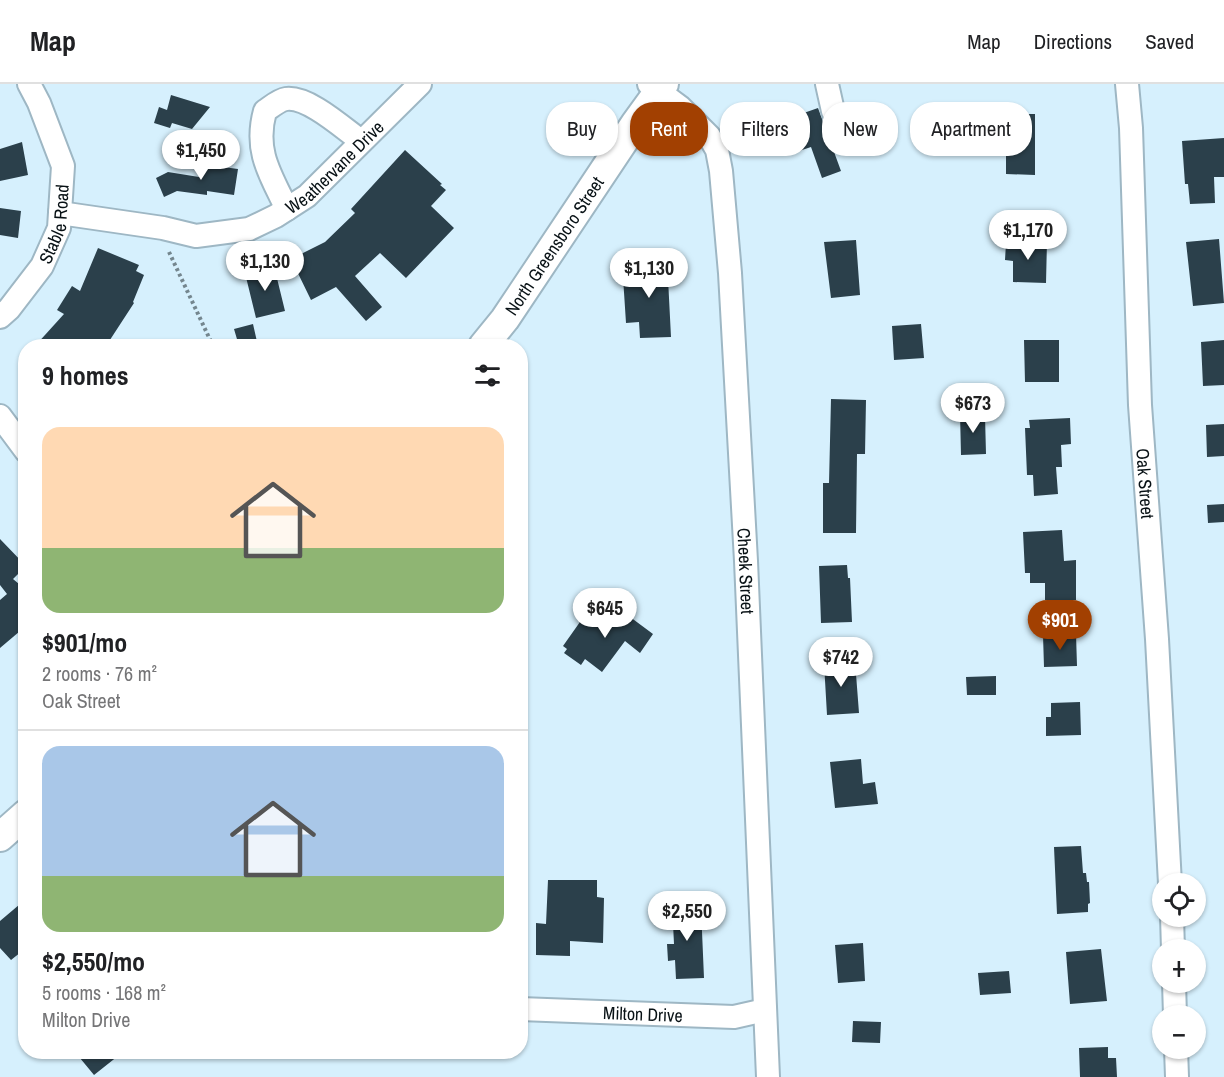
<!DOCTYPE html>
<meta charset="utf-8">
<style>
:root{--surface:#fff;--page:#f6f6f6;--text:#202124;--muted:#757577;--line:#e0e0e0;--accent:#a24001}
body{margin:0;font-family:"Archivo Narrow",sans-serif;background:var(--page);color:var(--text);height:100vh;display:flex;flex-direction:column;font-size:22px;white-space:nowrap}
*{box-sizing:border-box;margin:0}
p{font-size:20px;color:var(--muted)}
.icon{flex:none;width:33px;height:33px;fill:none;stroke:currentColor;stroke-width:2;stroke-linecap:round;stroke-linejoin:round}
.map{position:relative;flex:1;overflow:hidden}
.panel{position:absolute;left:18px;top:255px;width:510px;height:720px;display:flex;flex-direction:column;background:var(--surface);border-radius:24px;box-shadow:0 2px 4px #0004}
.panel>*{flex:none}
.banner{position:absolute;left:546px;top:18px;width:570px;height:54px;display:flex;gap:12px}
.controls{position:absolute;left:1152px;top:789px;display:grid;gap:12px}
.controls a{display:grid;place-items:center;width:54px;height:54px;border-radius:50%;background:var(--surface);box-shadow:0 2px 4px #0004;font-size:30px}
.price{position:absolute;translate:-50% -51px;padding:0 14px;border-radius:21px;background:#fff;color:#222;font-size:20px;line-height:39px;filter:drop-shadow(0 2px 3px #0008)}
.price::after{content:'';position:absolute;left:50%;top:36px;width:18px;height:14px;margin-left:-9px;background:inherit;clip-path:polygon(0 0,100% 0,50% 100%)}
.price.current{background:var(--accent);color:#fff}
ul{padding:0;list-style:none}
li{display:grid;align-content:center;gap:12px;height:318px;padding:0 24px}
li+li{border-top:2px solid var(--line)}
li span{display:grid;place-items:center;height:186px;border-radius:18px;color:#555}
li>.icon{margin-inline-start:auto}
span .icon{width:108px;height:108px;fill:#fffc;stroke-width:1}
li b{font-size:26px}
h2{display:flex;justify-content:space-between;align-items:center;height:72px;padding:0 24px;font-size:26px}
.pill{padding:0 21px;border-radius:24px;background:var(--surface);box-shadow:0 2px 4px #0004;font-size:21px;line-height:54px}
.pill.current{background:var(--accent);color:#fff}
header{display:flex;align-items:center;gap:36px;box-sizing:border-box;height:84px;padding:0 30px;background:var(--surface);border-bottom:2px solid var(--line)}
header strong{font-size:28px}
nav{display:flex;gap:33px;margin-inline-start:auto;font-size:21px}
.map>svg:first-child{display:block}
.building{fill:#2b404b}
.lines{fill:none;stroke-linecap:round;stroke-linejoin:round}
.minor-casing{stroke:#9eb7c4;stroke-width:26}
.major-casing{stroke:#9eb7c4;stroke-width:32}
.path{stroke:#74868e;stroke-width:4;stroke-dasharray:3 3;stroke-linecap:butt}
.minor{stroke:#fff;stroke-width:22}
.major{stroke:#fff;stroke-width:28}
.labels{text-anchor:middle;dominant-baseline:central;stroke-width:6;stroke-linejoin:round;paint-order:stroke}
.street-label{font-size:18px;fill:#081115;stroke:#f4f9fc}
</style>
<header>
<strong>Map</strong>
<nav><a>Map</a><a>Directions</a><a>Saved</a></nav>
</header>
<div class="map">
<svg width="1224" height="993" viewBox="0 0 1224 993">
<rect width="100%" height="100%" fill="#d6f0fd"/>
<path class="building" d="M 171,11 L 210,23 L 192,45 L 172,39 L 170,44 L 154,39 L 159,23 L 167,26 Z
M 794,21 L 798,31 L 818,24 L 841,87 L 822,94 L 811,63 L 787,71 L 772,29 Z
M 1006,30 L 1035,30 L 1035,91 L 1006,90 Z
M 1224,54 L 1224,93 L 1214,93 L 1215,119 L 1190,120 L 1188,100 L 1185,100 L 1182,57 Z
M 22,58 L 28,91 L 0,97 L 0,65 Z
M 405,66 L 442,100 L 440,101 L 446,106 L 431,122 L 454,144 L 406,194 L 380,169 L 355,192 L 382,223 L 366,237 L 336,203 L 311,216 L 291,175 L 325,158 L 355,129 L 351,125 Z
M 201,80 L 238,85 L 234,111 L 207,107 L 207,111 L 177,107 L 164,113 L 156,94 L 168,88 L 199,93 Z
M 0,124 L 21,127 L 18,154 L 0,151 Z
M 1219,155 L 1224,219 L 1193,222 L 1186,158 Z
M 856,156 L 860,211 L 831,214 L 824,158 Z
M 1013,156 L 1047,157 L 1046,199 L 1013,198 L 1013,177 L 1005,176 L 1006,159 L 1013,159 Z
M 98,164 L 139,181 L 136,187 L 144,191 L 133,218 L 134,219 L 106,262 L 35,262 L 64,230 L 57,226 L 72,202 L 80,207 Z
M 667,175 L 671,253 L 640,254 L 639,238 L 626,239 L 623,193 L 636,192 L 635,177 Z
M 274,182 L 285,227 L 256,234 L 245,189 Z
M 253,240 L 258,262 L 239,262 L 234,245 Z
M 921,240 L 924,274 L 894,276 L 892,242 Z
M 1024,256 L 1059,256 L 1059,298 L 1025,298 Z
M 1224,256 L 1224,301 L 1203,302 L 1201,258 Z
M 831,315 L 866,316 L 865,370 L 857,370 L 856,449 L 823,449 L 823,399 L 829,399 Z
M 980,328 L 980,333 L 985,332 L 986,370 L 961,371 L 960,329 Z
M 1070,334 L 1071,360 L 1061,361 L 1062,383 L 1056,383 L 1058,410 L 1034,412 L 1033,391 L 1027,391 L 1025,344 L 1030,344 L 1029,336 Z
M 1224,340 L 1224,372 L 1207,373 L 1206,341 Z
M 1224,420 L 1224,438 L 1208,439 L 1207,421 Z
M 1062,446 L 1064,477 L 1076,476 L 1076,516 L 1045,516 L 1045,499 L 1030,499 L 1030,489 L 1025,489 L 1023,448 Z
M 0,455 L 26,482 L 13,495 L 19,500 L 26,494 L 26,542 L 0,564 L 0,516 L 7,510 L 0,501 Z
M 847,481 L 848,494 L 850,494 L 852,538 L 821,539 L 819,482 Z
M 622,527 L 653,550 L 640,569 L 625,557 L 602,588 L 585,575 L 581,581 L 564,569 L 567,565 L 563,562 L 587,528 L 606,540 L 608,537 L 612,540 Z
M 1076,550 L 1077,582 L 1044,583 L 1043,551 Z
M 855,577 L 859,629 L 827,631 L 824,579 Z
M 996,592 L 996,611 L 967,611 L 966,593 Z
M 1080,618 L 1081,651 L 1046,652 L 1046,633 L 1051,633 L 1051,619 Z
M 861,675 L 863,700 L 875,698 L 878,720 L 835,724 L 830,678 Z
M 1081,762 L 1083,789 L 1086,789 L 1087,798 L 1089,798 L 1090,819 L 1088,820 L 1088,828 L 1057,830 L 1054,763 Z
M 548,796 L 597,796 L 597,813 L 604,814 L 603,859 L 570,857 L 570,872 L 536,871 L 536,839 L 546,840 Z
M 26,815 L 26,864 L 11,876 L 0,864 L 0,837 Z
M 691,818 L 691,825 L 701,824 L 704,894 L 676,895 L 675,876 L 668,877 L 667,860 L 674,860 L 672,819 Z
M 863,859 L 865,897 L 838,899 L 835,861 Z
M 1101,865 L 1107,917 L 1070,920 L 1066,868 Z
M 1009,887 L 1011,909 L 980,911 L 978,889 Z
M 853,937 L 881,938 L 880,959 L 852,958 Z
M 1108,963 L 1108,974 L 1116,974 L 1117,993 L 1080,993 L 1079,964 Z
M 75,968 L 123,968 L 94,991 Z"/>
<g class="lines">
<g class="minor-casing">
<g id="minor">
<path id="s1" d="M 649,0 L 680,23 L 709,52 L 717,66 L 721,87 L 730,189 L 746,477 L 768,993"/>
<path d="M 827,0 L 833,27 L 847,55"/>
<path id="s2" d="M 1127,0 L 1131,44 L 1140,321 L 1157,555 L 1170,800"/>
<path d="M 287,125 C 270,90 254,67 265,27 C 271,23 279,16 286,15 C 308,12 343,44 361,57"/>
<path id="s3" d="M 60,129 L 163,144 L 196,152 L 249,145 L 276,132 L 307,112 L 420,0"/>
<path id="s4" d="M 0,233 L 9,225 L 42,182 L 59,144 L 63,82 L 39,19 L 29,0"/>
<path d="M 0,332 L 26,367"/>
<path d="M 1172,832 L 1173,866"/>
<path d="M 1174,898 L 1175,932"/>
<path id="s5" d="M 520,925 L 734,933 L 765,926"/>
<path d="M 1176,964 L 1177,993"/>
</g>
</g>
<g class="major-casing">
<g id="major">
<path id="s6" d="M 483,262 L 505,235 L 635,40 L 664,0"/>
<path d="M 0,753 L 26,730"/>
</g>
</g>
<path class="path" d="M 169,168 L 213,262"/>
<use href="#minor" class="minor"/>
<use href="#major" class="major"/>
</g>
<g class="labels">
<g class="street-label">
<text stroke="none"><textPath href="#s3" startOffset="298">Weathervane Drive</textPath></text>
<text stroke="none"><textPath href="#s4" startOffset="111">Stable Road</textPath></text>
<text stroke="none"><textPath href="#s6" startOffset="123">North Greensboro Street</textPath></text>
<text stroke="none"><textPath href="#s2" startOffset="400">Oak Street</textPath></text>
<text stroke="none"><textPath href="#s1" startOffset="518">Cheek Street</textPath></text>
<text stroke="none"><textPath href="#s5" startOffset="123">Milton Drive</textPath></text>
</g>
</g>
</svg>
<div class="controls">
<a><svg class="icon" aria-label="locate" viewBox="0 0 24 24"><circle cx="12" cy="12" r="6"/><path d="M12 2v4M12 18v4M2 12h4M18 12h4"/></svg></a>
<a>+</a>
<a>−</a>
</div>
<b class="price" style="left:201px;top:97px">$1,450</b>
<b class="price" style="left:1028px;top:177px">$1,170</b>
<b class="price" style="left:265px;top:208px">$1,130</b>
<b class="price" style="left:649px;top:215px">$1,130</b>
<b class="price" style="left:973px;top:350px">$673</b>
<b class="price" style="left:605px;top:555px">$645</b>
<b class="price current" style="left:1060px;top:567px">$901</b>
<b class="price" style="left:841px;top:604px">$742</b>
<b class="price" style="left:687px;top:858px">$2,550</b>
<div class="banner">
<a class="pill">Buy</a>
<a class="pill current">Rent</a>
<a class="pill">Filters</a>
<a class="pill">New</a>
<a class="pill">Apartment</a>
</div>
<section class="panel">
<h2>9 homes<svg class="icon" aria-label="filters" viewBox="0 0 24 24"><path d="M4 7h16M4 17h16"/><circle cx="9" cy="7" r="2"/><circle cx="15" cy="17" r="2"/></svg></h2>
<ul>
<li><span style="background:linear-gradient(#ffd9b3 65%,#8fb573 0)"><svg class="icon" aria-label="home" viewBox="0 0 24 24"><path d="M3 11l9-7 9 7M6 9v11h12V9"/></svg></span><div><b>$901/mo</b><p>2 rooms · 76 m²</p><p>Oak Street</p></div></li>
<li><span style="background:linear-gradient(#a9c7e8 70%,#8fb573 0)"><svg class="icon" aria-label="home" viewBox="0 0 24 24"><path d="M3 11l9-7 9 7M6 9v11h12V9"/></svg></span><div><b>$2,550/mo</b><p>5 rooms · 168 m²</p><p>Milton Drive</p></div></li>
</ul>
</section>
</div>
